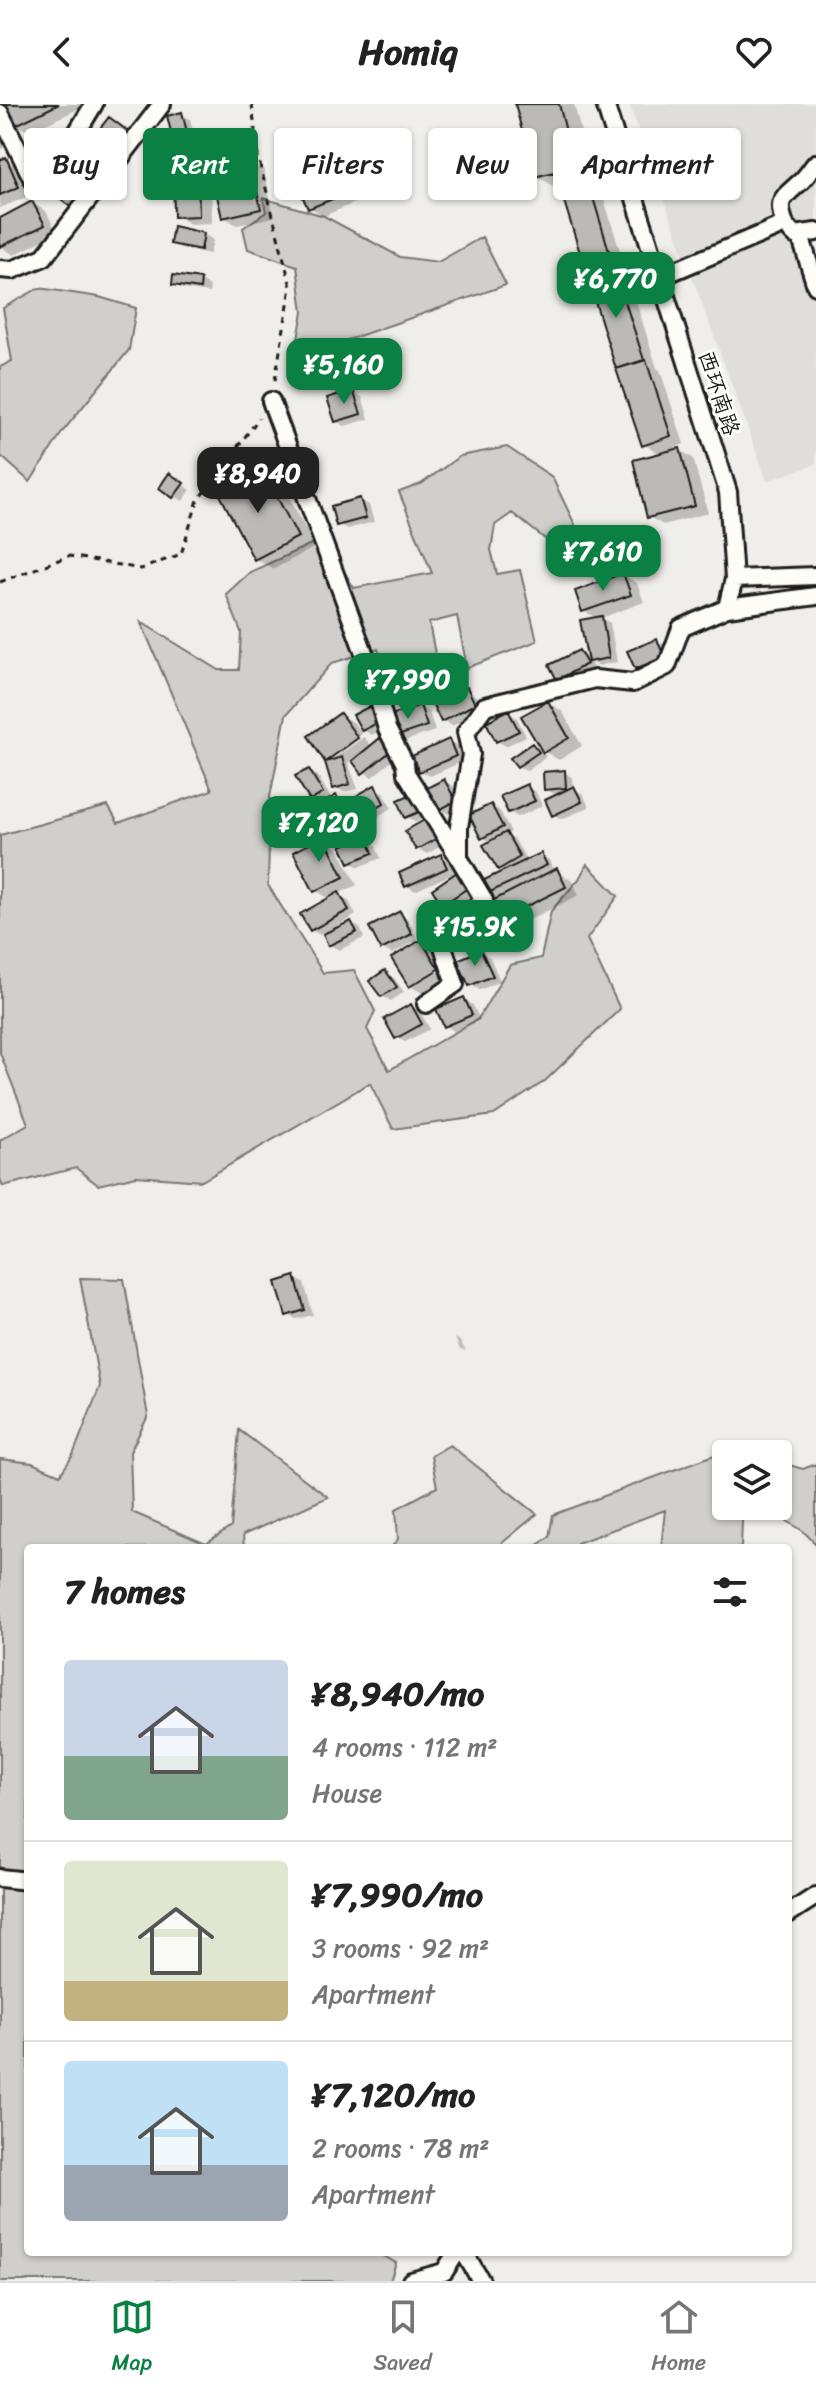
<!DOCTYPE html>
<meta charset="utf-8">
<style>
:root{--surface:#fff;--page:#f2f2f2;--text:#222;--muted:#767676;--line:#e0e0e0;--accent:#0b8043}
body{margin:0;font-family:Sriracha,"LXGW WenKai TC",sans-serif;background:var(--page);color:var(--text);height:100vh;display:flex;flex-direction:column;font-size:30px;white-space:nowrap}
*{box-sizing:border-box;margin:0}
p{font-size:26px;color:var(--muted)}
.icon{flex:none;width:44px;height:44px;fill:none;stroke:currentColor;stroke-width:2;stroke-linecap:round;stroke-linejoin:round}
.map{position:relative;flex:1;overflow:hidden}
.sheet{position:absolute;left:24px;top:1440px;width:768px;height:712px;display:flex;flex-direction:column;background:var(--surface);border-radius:8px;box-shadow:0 2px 6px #0004}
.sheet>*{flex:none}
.guide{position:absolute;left:24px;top:24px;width:768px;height:72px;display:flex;gap:16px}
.fabs{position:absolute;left:712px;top:1336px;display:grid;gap:16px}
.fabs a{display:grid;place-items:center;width:80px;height:80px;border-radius:8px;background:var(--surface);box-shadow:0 2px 6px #0004;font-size:40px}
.price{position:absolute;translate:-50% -68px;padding:0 18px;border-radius:16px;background:var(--accent);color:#fff;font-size:26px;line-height:52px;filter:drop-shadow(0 2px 4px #0008)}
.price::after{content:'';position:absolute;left:50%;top:48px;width:24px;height:18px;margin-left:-12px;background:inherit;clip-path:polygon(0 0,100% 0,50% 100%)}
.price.current{background:#222;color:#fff}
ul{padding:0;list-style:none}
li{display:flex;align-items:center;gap:24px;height:200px;padding:0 40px}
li+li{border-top:2px solid var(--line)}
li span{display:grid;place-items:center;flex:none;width:224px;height:160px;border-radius:8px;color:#555}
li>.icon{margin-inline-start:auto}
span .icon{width:96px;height:96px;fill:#fffc;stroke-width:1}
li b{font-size:34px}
h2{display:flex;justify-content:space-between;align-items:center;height:96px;padding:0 40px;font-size:34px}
.tag{padding:0 28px;border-radius:8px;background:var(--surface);box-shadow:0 2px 6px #0004;font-size:28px;line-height:72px}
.tag.current{background:var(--accent);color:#fff}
header{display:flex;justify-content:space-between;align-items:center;height:104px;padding:0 40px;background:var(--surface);font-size:36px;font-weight:700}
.dock{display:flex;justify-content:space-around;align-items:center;height:112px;border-top:2px solid var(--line);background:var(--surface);font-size:22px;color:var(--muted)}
.dock a{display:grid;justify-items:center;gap:4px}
.dock .current{color:var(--accent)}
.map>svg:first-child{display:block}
.built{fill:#e0deda}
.green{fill:#d0cfcc;stroke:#767674;stroke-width:2}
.shadow{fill:#0003}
.building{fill:#bbbab6;stroke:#1c1c1c;stroke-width:2}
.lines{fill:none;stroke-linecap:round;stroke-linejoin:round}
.minor-casing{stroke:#1c1c1c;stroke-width:22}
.path{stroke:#1c1c1c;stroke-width:3;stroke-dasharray:6 6;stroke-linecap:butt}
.minor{stroke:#fdfcf7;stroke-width:16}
.labels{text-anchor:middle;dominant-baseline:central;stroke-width:6;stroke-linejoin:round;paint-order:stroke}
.street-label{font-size:22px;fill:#1c1c1c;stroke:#fdfcf7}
</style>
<header><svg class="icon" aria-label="back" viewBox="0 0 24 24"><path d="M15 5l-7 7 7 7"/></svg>Homiq<svg class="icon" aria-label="heart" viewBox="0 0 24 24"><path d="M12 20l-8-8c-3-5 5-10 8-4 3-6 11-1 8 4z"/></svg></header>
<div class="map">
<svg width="816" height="2177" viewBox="0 0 816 2177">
<rect width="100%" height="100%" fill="#f0eeea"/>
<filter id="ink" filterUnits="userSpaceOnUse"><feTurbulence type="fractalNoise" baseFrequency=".0125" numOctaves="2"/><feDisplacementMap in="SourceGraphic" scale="16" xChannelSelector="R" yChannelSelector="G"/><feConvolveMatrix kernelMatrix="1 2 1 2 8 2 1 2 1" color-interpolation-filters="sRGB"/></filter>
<g filter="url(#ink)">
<path class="built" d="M 629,0 L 816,0 L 816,360 L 767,377 Z"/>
<path class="green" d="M 263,94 L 324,112 L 400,153 L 438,158 L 482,133 L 506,181 L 336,240 L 297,240 L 303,208 L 297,162 L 248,145 L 243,124 L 266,108 Z
M 39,184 L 99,193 L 136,204 L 129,246 L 63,327 L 30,378 L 0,351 L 0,263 L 12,257 L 3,204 Z
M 507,343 L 552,373 L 589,450 L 563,449 L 512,409 L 495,421 L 491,446 L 497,470 L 520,466 L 537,537 L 467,564 L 457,512 L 429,519 L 436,555 L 425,583 L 394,592 L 378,545 L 332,559 L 286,611 L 270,693 L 268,781 L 323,869 L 354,866 L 375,907 L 367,925 L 389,966 L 478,915 L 510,861 L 541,854 L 551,807 L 579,775 L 587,760 L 618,792 L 587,835 L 620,905 L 545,977 L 494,1011 L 393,1025 L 370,979 L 202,1077 L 136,1072 L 98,1081 L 76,1064 L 3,1082 L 0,1075 L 0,1036 L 28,1020 L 0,949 L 0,731 L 108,702 L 118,719 L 212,686 L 141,518 L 219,566 L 239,566 L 241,528 L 226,490 L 250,468 L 324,434 L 354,484 L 432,469 L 399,388 L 421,380 L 460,352 Z
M 80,1174 L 124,1175 L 148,1312 L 130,1348 L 132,1408 L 206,1440 L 231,1423 L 239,1326 L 328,1393 L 243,1431 L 244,1444 L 28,1444 L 28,2148 L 377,2148 L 396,2159 L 390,2177 L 0,2177 L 0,1355 L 32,1359 L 60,1371 L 73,1351 L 100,1282 Z
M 450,1341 L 537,1410 L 496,1444 L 391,1444 L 398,1435 L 396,1405 L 437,1383 L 431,1352 Z
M 733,1344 L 754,1350 L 726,1350 L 726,1402 L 748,1402 L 742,1417 L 741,1444 L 661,1444 L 665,1406 L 577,1439 L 576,1444 L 533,1444 L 549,1433 L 553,1411 Z
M 778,1358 L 803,1365 L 816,1360 L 816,1440 L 803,1427 L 781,1413 Z"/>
<path class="shadow" d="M 6,0 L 89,0 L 29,28 L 15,20 Z
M 517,0 L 574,0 L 591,67 L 596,70 L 657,264 L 660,266 L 684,340 L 660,350 L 644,340 L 561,81 L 555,83 L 536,72 Z
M 181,10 L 190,15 L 195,37 L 183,40 L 175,35 Z
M 0,16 L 10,41 L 0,45 Z
M 110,16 L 141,37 L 84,108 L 71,100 Z
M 389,47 L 403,55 L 411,75 L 324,112 L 310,103 Z
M 6,56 L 19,64 L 31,91 L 0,104 L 0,58 Z
M 250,58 L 264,66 L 274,113 L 237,121 L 224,113 Z
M 197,64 L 211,72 L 212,119 L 190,120 L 176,111 Z
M 32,99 L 46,107 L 57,129 L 14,151 L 0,142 L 0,116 Z
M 175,125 L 204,130 L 213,136 L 210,150 L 181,144 L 172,139 Z
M 201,177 L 210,182 L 209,189 L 183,185 L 174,180 Z
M 353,288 L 362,293 L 369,315 L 345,322 L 336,317 Z
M 679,346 L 693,354 L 708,409 L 663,421 L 649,413 Z
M 263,368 L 282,379 L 315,443 L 274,465 L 255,455 Z
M 178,377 L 191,386 L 183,397 L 174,392 Z
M 360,396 L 369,401 L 374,418 L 347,425 L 338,420 Z
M 623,471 L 637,479 L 644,498 L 601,514 L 610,519 L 617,558 L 598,562 L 590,557 L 594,566 L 567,580 L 558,575 L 579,548 L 589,554 L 598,515 L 584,507 Z
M 656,537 L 665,542 L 672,558 L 645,569 L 636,564 Z
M 466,586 L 475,591 L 483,605 L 452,622 L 443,616 Z
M 548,599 L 562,607 L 582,642 L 559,656 L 545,648 Z
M 420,603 L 429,608 L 435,627 L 405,637 L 396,632 Z
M 508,609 L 517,614 L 526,632 L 506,642 L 497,637 Z
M 341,611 L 354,619 L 362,630 L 330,652 L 330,657 L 364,633 L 372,643 L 380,636 L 389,641 L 398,652 L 372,673 L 364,668 L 353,655 L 348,659 L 358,685 L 344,688 L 335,683 L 329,660 L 310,632 Z
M 356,612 L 389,622 L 372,631 L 363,626 Z
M 449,637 L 458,642 L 464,657 L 430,672 L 421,667 Z
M 532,641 L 541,646 L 546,653 L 527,667 L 518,662 Z
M 309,667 L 318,672 L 332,696 L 336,693 L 345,699 L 364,727 L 355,732 L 346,727 L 326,697 L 320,700 L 312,695 Z
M 564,668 L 573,674 L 574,685 L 583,690 L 589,703 L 562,715 L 553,710 L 558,692 L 546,685 Z
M 444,677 L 453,682 L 463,702 L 449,710 L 440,705 Z
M 527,683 L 536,688 L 542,702 L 518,713 L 509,708 Z
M 375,684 L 384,689 L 392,704 L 376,713 L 367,708 Z
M 400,697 L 431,711 L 416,718 L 407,712 Z
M 491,702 L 500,707 L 511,728 L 506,731 L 515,736 L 527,757 L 541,751 L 549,756 L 555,768 L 571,775 L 579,791 L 517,822 L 503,814 L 499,796 L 488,789 L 505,768 L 499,765 L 492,739 L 482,733 Z
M 310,705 L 319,710 L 329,728 L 320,733 L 337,743 L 357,781 L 338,790 L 348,796 L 356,811 L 337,822 L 338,825 L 351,819 L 360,824 L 364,834 L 339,846 L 330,841 L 324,829 L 320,831 L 311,826 L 330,795 L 315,786 L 310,741 L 298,734 Z
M 428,716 L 447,738 L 427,750 L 418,745 Z
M 365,734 L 374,739 L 381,754 L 359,763 L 350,758 Z
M 440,752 L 449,758 L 454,769 L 415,787 L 406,781 Z
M 469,774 L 479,788 L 453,805 L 444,800 Z
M 400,810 L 408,815 L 418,836 L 435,846 L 452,873 L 424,890 L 410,882 L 414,838 L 392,850 L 383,845 Z
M 472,819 L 481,828 L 464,841 L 460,839 Z
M 481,848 L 490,853 L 500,877 L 480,886 L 471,881 Z
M 385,869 L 394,874 L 404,888 L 391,897 L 382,892 Z
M 464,895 L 473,901 L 480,916 L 454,927 L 446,922 Z
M 411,902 L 420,907 L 430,925 L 405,938 L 396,933 Z
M 295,1174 L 304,1179 L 313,1211 L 296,1215 L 287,1210 Z
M 455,1234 L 459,1236 L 466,1247 L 460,1246 Z
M 279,1439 L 288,1444 L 263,1444 L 262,1443 Z"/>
<path class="building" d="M 3,0 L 59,0 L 14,22 Z
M 515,0 L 559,0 L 575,63 L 534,73 Z
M 182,8 L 188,32 L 173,36 L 167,12 Z
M 109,13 L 129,28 L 70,102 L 51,87 Z
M 389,44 L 399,68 L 308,105 L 298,82 Z
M 6,53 L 19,83 L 0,91 L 0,56 Z
M 250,56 L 261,105 L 222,114 L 211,65 Z
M 583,60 L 615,167 L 588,175 L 555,68 Z
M 198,62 L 199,112 L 174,113 L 173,63 Z
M 32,97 L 45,121 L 0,143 L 0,114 Z
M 173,122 L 204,129 L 201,146 L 170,140 Z
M 615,167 L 644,256 L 616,265 L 588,175 Z
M 173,171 L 201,175 L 200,185 L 172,181 Z
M 646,256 L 671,332 L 642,342 L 616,265 Z
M 353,286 L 361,310 L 335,318 L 327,294 Z
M 680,344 L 695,402 L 647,414 L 633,356 Z
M 263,366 L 298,433 L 254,456 L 219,389 Z
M 169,369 L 184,379 L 173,394 L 159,384 Z
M 360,394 L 366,414 L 336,422 L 331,402 Z
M 623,469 L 631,491 L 582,508 L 575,487 Z
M 602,512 L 609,554 L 588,558 L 580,516 Z
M 657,535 L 664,553 L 635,565 L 627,547 Z
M 579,546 L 587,560 L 557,576 L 549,561 Z
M 467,583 L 475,600 L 441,618 L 433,601 Z
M 548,597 L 569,634 L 543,649 L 521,612 Z
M 372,601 L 381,617 L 362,627 L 353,611 Z
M 420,601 L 427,622 L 395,633 L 388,612 Z
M 508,606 L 519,627 L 496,638 L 486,618 Z
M 340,609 L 358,634 L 325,658 L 308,632 Z
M 380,634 L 391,647 L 362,670 L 352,657 Z
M 449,635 L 456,652 L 419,668 L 412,652 Z
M 532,639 L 539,648 L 517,663 L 510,654 Z
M 342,653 L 350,680 L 333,685 L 325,658 Z
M 309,665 L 323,689 L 310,697 L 295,672 Z
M 565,666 L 566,684 L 544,686 L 543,668 Z
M 444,675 L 456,697 L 439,706 L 427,684 Z
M 527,680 L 535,697 L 508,709 L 500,692 Z
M 375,681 L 384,699 L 366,709 L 356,692 Z
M 574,682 L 582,698 L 552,712 L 545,696 Z
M 416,688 L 424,706 L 405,714 L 398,696 Z
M 336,691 L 356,721 L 345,729 L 325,698 Z
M 491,700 L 503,723 L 481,735 L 469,711 Z
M 310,702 L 321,723 L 296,736 L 286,716 Z
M 428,714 L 439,733 L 416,746 L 405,727 Z
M 506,728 L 520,753 L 498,766 L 483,741 Z
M 366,731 L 373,749 L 349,759 L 341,742 Z
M 324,732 L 344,773 L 314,788 L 293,748 Z
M 541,749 L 547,761 L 486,790 L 480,778 Z
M 441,750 L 447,764 L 405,783 L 399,769 Z
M 557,764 L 566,783 L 501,815 L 492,797 Z
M 460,766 L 471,782 L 442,801 L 432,785 Z
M 339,788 L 349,806 L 310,827 L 300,810 Z
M 400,807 L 412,830 L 381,846 L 369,823 Z
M 351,817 L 357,828 L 328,842 L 323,830 Z
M 472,817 L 479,826 L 458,840 L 452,831 Z
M 421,836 L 439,865 L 409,883 L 391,854 Z
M 481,846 L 493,872 L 469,882 L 457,856 Z
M 385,866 L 397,883 L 381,893 L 369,877 Z
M 464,893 L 472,911 L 444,923 L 436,905 Z
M 411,900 L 422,920 L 395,935 L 384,915 Z
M 295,1172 L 305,1206 L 286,1212 L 276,1178 Z"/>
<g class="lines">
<g class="minor-casing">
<path id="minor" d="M 605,0 L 728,388 L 734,475 L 727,504
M 0,9 L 33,76 L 46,80 L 94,0
M 791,127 L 795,131 L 816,128
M 800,131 L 816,182
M 0,165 L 12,166 L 44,153 L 162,0
M 660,173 L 785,120 C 776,96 782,95 798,80 C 805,75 810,66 816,59
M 271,297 L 370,565 L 387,625 L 405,660 L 406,669 L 458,752
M 734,475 L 816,472
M 426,900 L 455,880 L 440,833 L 484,796 L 459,754 L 459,723 L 471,650 L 466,628 L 485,602 L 595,575 L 633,579 L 667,562 L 681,524 L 727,504 L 816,492
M 0,1774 L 28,1777
M 788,1810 L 816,1792
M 464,2148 L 481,2177
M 411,2177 L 444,2168 L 457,2148"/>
</g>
<path class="path" d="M 252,0 L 258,53 L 291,183 L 274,282
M 0,478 L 69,452 L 141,465 L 181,450 L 198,396 L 259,314"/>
<use href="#minor" class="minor"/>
</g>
</g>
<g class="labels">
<g class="street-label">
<text transform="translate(719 289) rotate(72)">西环南路</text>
</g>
</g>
</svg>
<div class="fabs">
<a><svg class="icon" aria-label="layers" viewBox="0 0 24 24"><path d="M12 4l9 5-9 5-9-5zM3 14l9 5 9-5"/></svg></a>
</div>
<b class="price" style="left:616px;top:216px">¥6,770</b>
<b class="price" style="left:344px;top:302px">¥5,160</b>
<b class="price current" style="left:258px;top:411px">¥8,940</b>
<b class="price" style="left:603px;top:489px">¥7,610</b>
<b class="price" style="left:408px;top:617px">¥7,990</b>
<b class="price" style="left:319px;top:760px">¥7,120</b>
<b class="price" style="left:475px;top:864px">¥15.9K</b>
<div class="guide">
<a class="tag">Buy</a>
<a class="tag current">Rent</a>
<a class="tag">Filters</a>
<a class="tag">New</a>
<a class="tag">Apartment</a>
</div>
<section class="sheet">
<h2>7 homes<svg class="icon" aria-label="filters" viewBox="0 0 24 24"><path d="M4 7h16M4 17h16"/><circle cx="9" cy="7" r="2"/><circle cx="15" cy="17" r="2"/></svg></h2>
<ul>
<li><span style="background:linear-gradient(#c9d6e8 60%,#7fa58c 0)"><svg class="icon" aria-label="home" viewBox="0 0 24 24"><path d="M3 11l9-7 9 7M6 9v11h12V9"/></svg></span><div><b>¥8,940/mo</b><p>4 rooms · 112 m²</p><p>House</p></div></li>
<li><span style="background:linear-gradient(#dfe7d0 75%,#c2b280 0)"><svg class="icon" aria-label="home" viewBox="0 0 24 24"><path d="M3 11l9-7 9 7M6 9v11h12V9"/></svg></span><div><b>¥7,990/mo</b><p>3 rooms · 92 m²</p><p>Apartment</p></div></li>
<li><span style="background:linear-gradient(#bfe0f5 65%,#9aa5b1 0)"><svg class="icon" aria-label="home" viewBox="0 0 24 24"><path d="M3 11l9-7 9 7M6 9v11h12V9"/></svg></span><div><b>¥7,120/mo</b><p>2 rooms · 78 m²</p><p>Apartment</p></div></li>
</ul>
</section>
</div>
<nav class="dock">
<a class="current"><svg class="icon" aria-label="map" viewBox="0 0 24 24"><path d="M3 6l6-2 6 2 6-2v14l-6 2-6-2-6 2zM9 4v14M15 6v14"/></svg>Map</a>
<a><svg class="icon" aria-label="saved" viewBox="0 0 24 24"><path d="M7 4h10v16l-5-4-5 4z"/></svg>Saved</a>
<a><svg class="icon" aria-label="home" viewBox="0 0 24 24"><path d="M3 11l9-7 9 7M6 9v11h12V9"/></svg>Home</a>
</nav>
